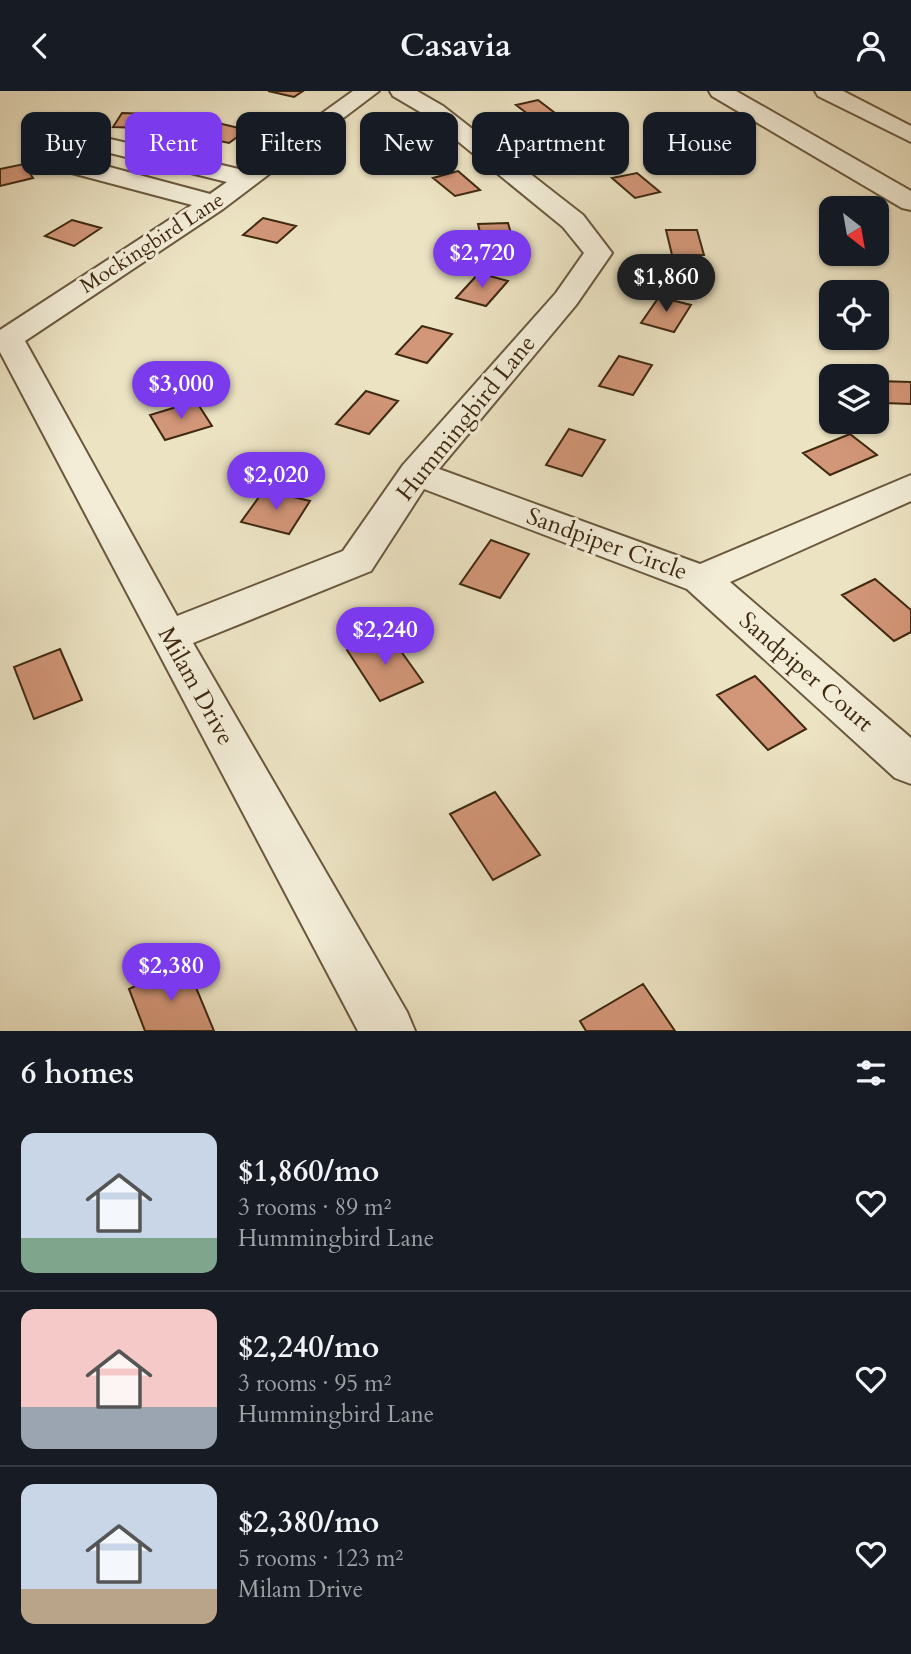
<!DOCTYPE html>
<meta charset="utf-8">
<style>
:root{--surface:#171b24;--page:#20242c;--text:#f1f3f6;--muted:#9ea1a6;--line:#363941;--accent:#7c3aed}
body{margin:0;font-family:Cardo,serif;background:var(--page);color:var(--text);height:100vh;display:flex;flex-direction:column;font-size:26px;white-space:nowrap}
*{box-sizing:border-box;margin:0}
p{font-size:23px;color:var(--muted)}
.icon{flex:none;width:38px;height:38px;fill:none;stroke:currentColor;stroke-width:2;stroke-linecap:round;stroke-linejoin:round}
.map{position:relative;height:940px;overflow:hidden}
.sheet{display:flex;flex-direction:column;background:var(--surface);flex:1}
.sheet>*{flex:none}
.guide{position:absolute;left:21px;top:21px;width:870px;height:63px;display:flex;gap:14px}
.needle{width:46px;rotate:149deg}
.tools{position:absolute;left:819px;top:105px;display:grid;gap:14px}
.tools a{display:grid;place-items:center;width:70px;height:70px;border-radius:14px;background:var(--surface);box-shadow:0 2px 5px #0004;font-size:35px}
.price{position:absolute;translate:-50% -60px;padding:0 16px;border-radius:24px;background:var(--accent);color:#fff;font-size:23px;line-height:46px;filter:drop-shadow(0 2px 4px #0008)}
.price::after{content:'';position:absolute;left:50%;top:42px;width:21px;height:16px;margin-left:-10px;background:inherit;clip-path:polygon(0 0,100% 0,50% 100%)}
.price.active{background:#222;color:#fff}
ul{padding:0;list-style:none}
li{display:flex;align-items:center;gap:21px;height:175px;padding:0 21px}
li+li{border-top:2px solid var(--line)}
li span{display:grid;place-items:center;flex:none;width:196px;height:140px;border-radius:14px;color:#555}
li>.icon{margin-inline-start:auto}
span .icon{width:84px;height:84px;fill:#fffc;stroke-width:1}
li b{font-size:30px}
h2{display:flex;justify-content:space-between;align-items:center;height:84px;padding:0 21px;font-size:30px}
.tag{padding:0 24px;border-radius:14px;background:var(--surface);box-shadow:0 2px 5px #0004;font-size:24px;line-height:63px}
.tag.active{background:var(--accent);color:#fff}
header{display:flex;justify-content:space-between;align-items:center;height:91px;padding:0 21px;background:var(--surface);font-size:32px;font-weight:600}
.map>svg:first-child{display:block}
.building{fill:#d29678;stroke:#3f2910;stroke-width:2}
.lines{fill:none;stroke-linecap:round;stroke-linejoin:round}
.minor-casing{stroke:#6a583d;stroke-width:4}
.minor{fill:#f3edd8;fill-rule:evenodd}
.labels{text-anchor:middle;dominant-baseline:central;stroke-width:6;stroke-linejoin:round;paint-order:stroke}
.far-street-label{font-size:21px;fill:#3f2910;stroke:#f3edd8}
.street-label{font-size:24px;fill:#3f2910;stroke:#f3edd8}
</style>
<header><svg class="icon" aria-label="back" viewBox="0 0 24 24"><path d="M15 5l-7 7 7 7"/></svg>Casavia<svg class="icon" aria-label="person" viewBox="0 0 24 24"><circle cx="12" cy="8" r="4"/><path d="M4 21q1-7 8-7t8 7"/></svg></header>
<div class="map">
<svg width="911" height="940" viewBox="0 0 911 940">
<rect width="100%" height="100%" fill="#ece3c3"/>
<filter id="stains"><feTurbulence type="fractalNoise" baseFrequency=".00286" numOctaves="4"/><feColorMatrix values="0 0 0 0 .2 0 0 0 0 .09 0 0 0 0 .02 0 0 0 .5 -.17"/></filter>
<radialGradient id="worn" r=".72"><stop offset=".6" stop-color="#630" stop-opacity="0"/><stop offset="1" stop-color="#630" stop-opacity=".3"/></radialGradient>
<path class="building" d="M 268,0 L 303,0 L 294,6 Z
M 538,9 L 559,25 L 537,30 L 516,14 Z
M 122,22 L 155,23 L 145,37 L 113,36 Z
M 218,32 L 247,39 L 229,52 L 200,46 Z
M 383,34 L 406,40 L 386,57 L 362,51 Z
M 588,46 L 612,63 L 588,69 L 565,51 Z
M 24,73 L 33,87 L 0,95 L 0,78 Z
M 458,80 L 480,99 L 455,105 L 433,87 Z
M 637,82 L 660,101 L 635,107 L 612,87 Z
M 263,127 L 296,135 L 277,152 L 243,144 Z
M 72,129 L 101,137 L 74,155 L 45,145 Z
M 508,132 L 515,156 L 484,158 L 478,133 Z
M 666,139 L 697,139 L 704,164 L 672,164 Z
M 479,182 L 508,190 L 486,215 L 456,207 Z
M 659,206 L 691,214 L 674,241 L 641,232 Z
M 422,235 L 452,243 L 427,272 L 396,263 Z
M 619,265 L 652,274 L 633,304 L 599,295 Z
M 877,290 L 911,291 L 911,313 L 884,312 Z
M 366,300 L 398,310 L 369,343 L 336,333 Z
M 196,310 L 212,335 L 165,349 L 150,324 Z
M 569,338 L 605,349 L 582,385 L 546,374 Z
M 850,343 L 877,364 L 830,384 L 803,362 Z
M 264,399 L 310,410 L 289,443 L 241,431 Z
M 491,449 L 529,463 L 500,507 L 460,493 Z
M 875,488 L 911,519 L 911,541 L 894,550 L 842,504 Z
M 388,542 L 423,591 L 380,610 L 347,559 Z
M 60,558 L 82,609 L 34,628 L 14,576 Z
M 755,585 L 806,638 L 768,659 L 717,604 Z
M 495,701 L 540,764 L 493,789 L 450,723 Z
M 185,870 L 214,940 L 145,940 L 129,898 Z
M 643,893 L 675,940 L 586,940 L 580,930 Z"/>
<g class="lines">
<g class="minor-casing">
<path id="minor" d="M 353,0 L 379,0 L 223,118 L 25,250 L 177,525 L 343,460 L 403,374 L 556,202 L 584,162 L 563,136 L 427,25 L 393,5 L 390,0 L 417,0 L 443,15 L 583,124 L 612,162 L 576,214 L 439,378 L 700,473 L 911,384 L 911,410 L 730,491 L 911,647 L 911,693 L 895,687 L 687,498 L 424,398 L 371,480 L 193,552 L 407,921 L 415,940 L 358,940 L 0,261 L 0,239 L 192,114 L 68,81 L 62,68 L 83,51 L 110,48 L 243,79 ZM 110,62 L 227,91 L 210,103 L 87,70 L 98,63 Z
M 709,0 L 736,0 L 911,100 L 911,119 L 902,117 L 712,5 Z
M 815,0 L 843,0 L 911,35 L 911,51 L 818,5 Z"/>
</g>
<use href="#minor" class="minor"/>
</g>
<g class="labels">
<g class="far-street-label">
<text transform="translate(152 152) rotate(-33)">Mockingbird Lane</text>
</g>
<g class="street-label">
<text transform="translate(466 327) rotate(-51)">Hummingbird Lane</text>
<text transform="translate(607 453) rotate(20)">Sandpiper Circle</text>
<text transform="translate(806 581) rotate(41)">Sandpiper Court</text>
<text transform="translate(196 595) rotate(61)">Milam Drive</text>
</g>
</g>
<rect width="100%" height="100%" filter="url(#stains)"/>
<rect width="100%" height="100%" fill="url(#worn)"/>
</svg>
<div class="tools">
<a><svg class="needle" viewBox="-14 -14 28 28"><path d="M0-13l5 13h-10z" fill="#e53935"/><path d="M0 13l5-13h-10z" fill="#9ea1a6"/></svg></a>
<a><svg class="icon" aria-label="locate" viewBox="0 0 24 24"><circle cx="12" cy="12" r="6"/><path d="M12 2v4M12 18v4M2 12h4M18 12h4"/></svg></a>
<a><svg class="icon" aria-label="layers" viewBox="0 0 24 24"><path d="M12 4l9 5-9 5-9-5zM3 14l9 5 9-5"/></svg></a>
</div>
<b class="price" style="left:482px;top:199px">$2,720</b>
<b class="price active" style="left:666px;top:223px">$1,860</b>
<b class="price" style="left:181px;top:330px">$3,000</b>
<b class="price" style="left:276px;top:421px">$2,020</b>
<b class="price" style="left:385px;top:576px">$2,240</b>
<b class="price" style="left:171px;top:912px">$2,380</b>
<div class="guide">
<a class="tag">Buy</a>
<a class="tag active">Rent</a>
<a class="tag">Filters</a>
<a class="tag">New</a>
<a class="tag">Apartment</a>
<a class="tag">House</a>
</div>
</div>
<section class="sheet">
<h2>6 homes<svg class="icon" aria-label="filters" viewBox="0 0 24 24"><path d="M4 7h16M4 17h16"/><circle cx="9" cy="7" r="2"/><circle cx="15" cy="17" r="2"/></svg></h2>
<ul>
<li><span style="background:linear-gradient(#c9d6e8 75%,#7fa58c 0)"><svg class="icon" aria-label="home" viewBox="0 0 24 24"><path d="M3 11l9-7 9 7M6 9v11h12V9"/></svg></span><div><b>$1,860/mo</b><p>3 rooms · 89 m²</p><p>Hummingbird Lane</p></div><svg class="icon" aria-label="heart" viewBox="0 0 24 24"><path d="M12 20l-8-8c-3-5 5-10 8-4 3-6 11-1 8 4z"/></svg></li>
<li><span style="background:linear-gradient(#f6c9c9 70%,#9aa5b1 0)"><svg class="icon" aria-label="home" viewBox="0 0 24 24"><path d="M3 11l9-7 9 7M6 9v11h12V9"/></svg></span><div><b>$2,240/mo</b><p>3 rooms · 95 m²</p><p>Hummingbird Lane</p></div><svg class="icon" aria-label="heart" viewBox="0 0 24 24"><path d="M12 20l-8-8c-3-5 5-10 8-4 3-6 11-1 8 4z"/></svg></li>
<li><span style="background:linear-gradient(#c9d6e8 75%,#b9a48a 0)"><svg class="icon" aria-label="home" viewBox="0 0 24 24"><path d="M3 11l9-7 9 7M6 9v11h12V9"/></svg></span><div><b>$2,380/mo</b><p>5 rooms · 123 m²</p><p>Milam Drive</p></div><svg class="icon" aria-label="heart" viewBox="0 0 24 24"><path d="M12 20l-8-8c-3-5 5-10 8-4 3-6 11-1 8 4z"/></svg></li>
</ul>
</section>
